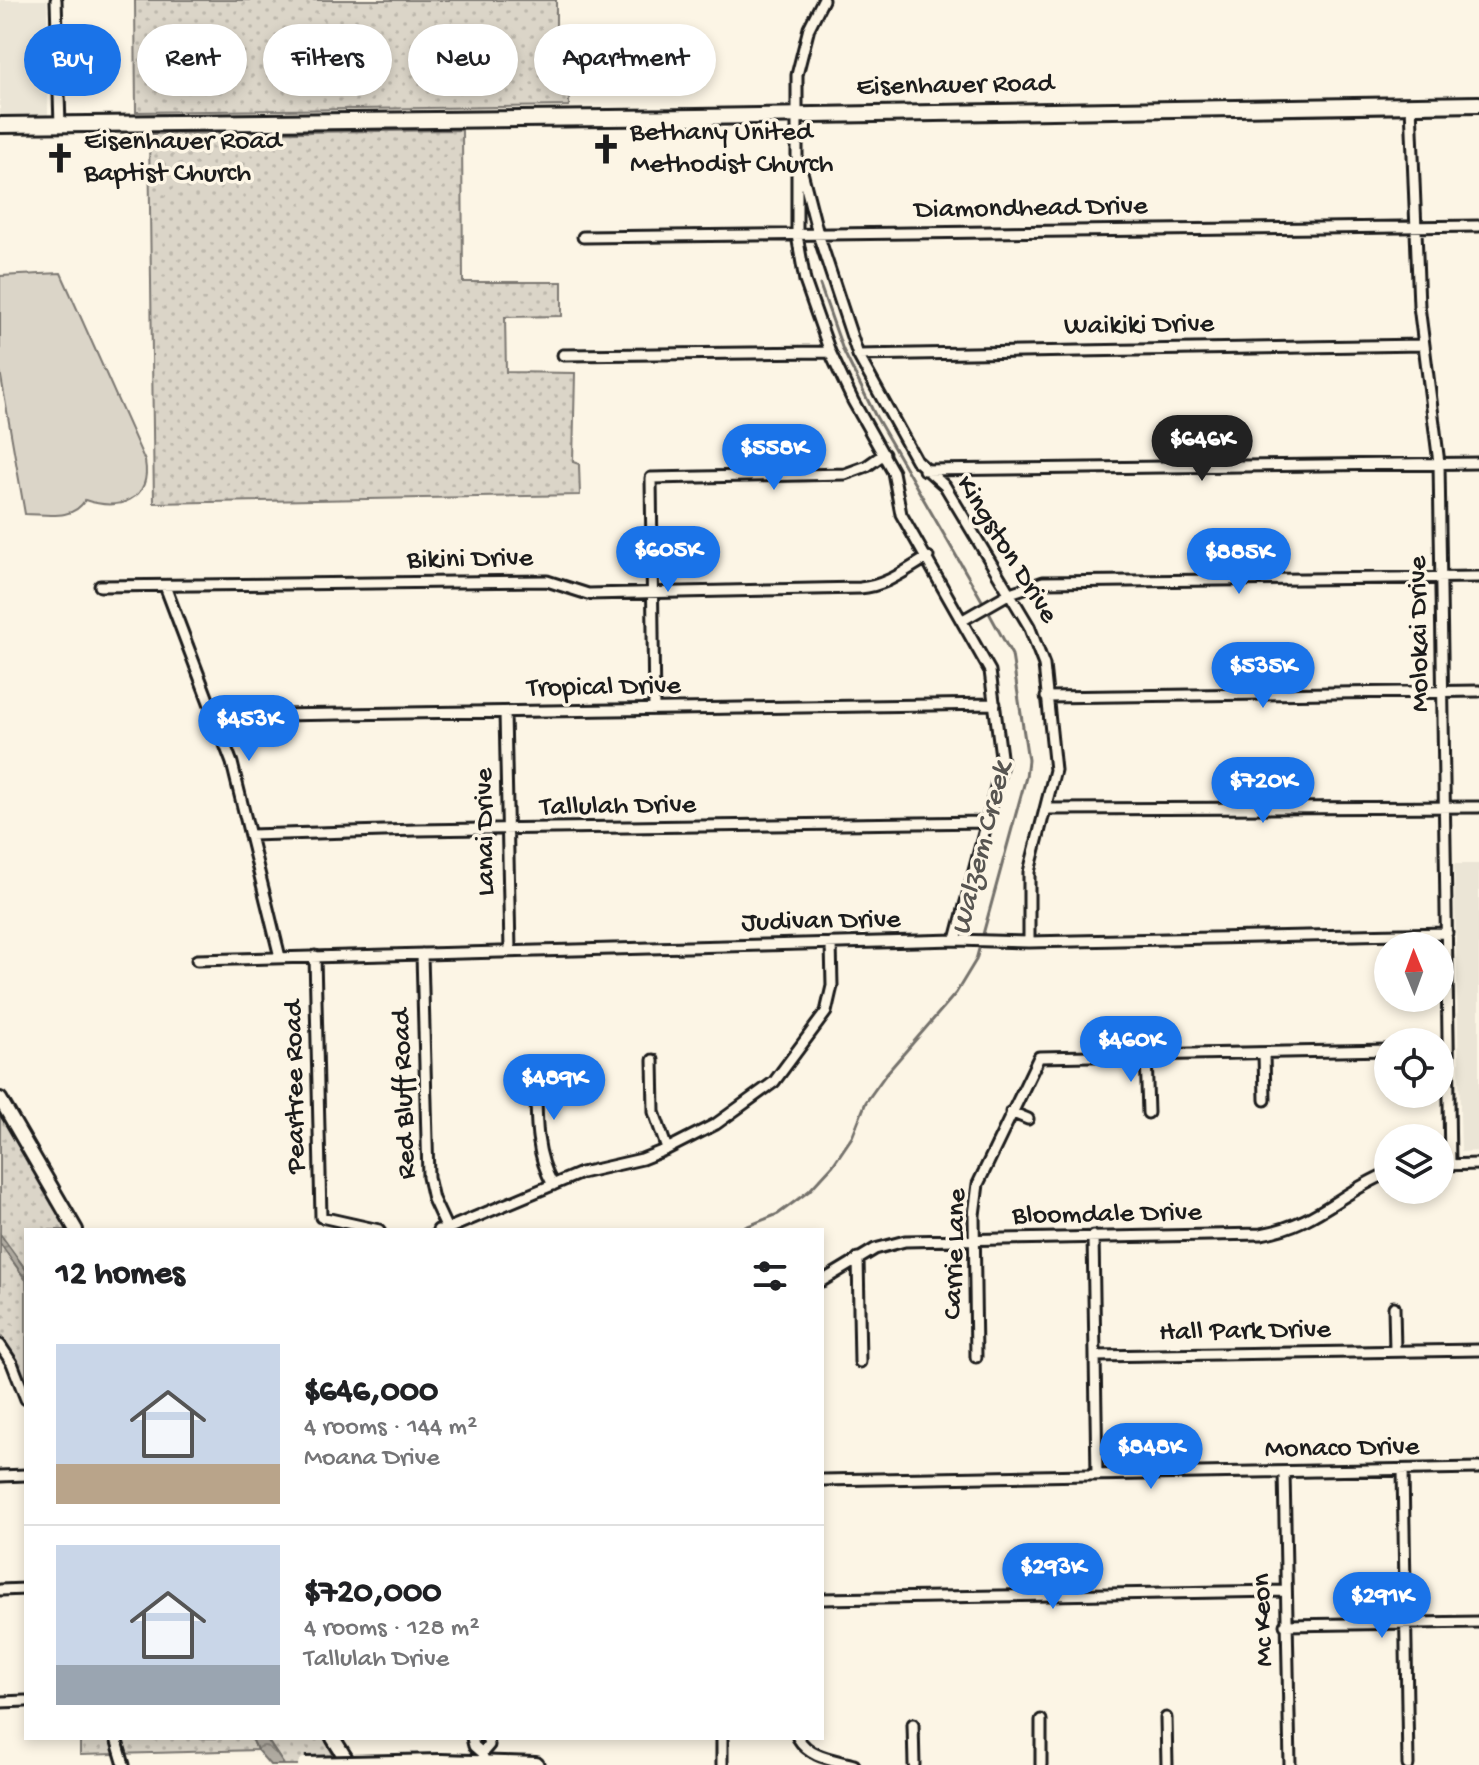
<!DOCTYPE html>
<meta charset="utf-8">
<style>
:root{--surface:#fff;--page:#f6f6f6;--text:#202124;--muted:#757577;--line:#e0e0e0;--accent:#1a73e8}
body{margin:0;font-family:"Gochi Hand",sans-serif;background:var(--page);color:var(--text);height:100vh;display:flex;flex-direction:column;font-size:30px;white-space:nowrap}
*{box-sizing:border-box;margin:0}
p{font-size:26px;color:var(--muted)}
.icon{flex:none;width:44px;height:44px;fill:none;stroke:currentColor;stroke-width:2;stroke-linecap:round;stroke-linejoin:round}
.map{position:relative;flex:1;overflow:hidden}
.drawer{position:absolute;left:24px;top:1228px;width:800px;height:512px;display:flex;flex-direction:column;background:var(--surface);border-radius:0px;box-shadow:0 4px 12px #0003}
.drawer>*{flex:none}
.hud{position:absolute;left:24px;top:24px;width:800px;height:72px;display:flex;gap:16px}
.needle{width:52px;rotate:359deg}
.buttons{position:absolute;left:1374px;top:932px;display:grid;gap:16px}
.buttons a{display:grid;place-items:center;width:80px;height:80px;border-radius:50%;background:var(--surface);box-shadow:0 4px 12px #0003;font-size:40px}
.price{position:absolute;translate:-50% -68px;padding:0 18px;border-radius:28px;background:var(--accent);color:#fff;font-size:26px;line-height:52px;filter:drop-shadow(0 2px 4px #0008)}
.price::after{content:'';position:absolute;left:50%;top:48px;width:24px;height:18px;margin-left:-12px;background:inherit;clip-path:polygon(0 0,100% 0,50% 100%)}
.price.selected{background:#222;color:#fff}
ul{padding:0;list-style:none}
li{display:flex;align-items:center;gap:24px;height:200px;padding:0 32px}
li+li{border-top:2px solid var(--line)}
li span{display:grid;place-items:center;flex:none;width:224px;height:160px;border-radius:0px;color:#555}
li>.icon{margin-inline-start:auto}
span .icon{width:96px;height:96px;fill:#fffc;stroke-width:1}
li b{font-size:34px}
h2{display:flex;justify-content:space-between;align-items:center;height:96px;padding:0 32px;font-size:34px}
.pill{padding:0 28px;border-radius:36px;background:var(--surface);box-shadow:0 4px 12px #0003;font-size:28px;line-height:72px}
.pill.selected{background:var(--accent);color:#fff}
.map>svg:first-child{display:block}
.built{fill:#ebe5d6}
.grass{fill:url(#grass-dots);stroke:#7c7872;stroke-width:2}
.pitch{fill:#dbd5c8;stroke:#7c7872;stroke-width:2}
.water{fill:url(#water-waves);stroke:#75726c;stroke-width:2}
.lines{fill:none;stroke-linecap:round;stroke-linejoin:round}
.stream{stroke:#75726c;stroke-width:3}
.minor-casing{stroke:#1c1c1c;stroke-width:15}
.tertiary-casing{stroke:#1c1c1c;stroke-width:18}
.secondary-casing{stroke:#1c1c1c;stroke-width:20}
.minor{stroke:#fcf5e5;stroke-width:9}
.tertiary{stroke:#fcf5e5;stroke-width:12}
.secondary{stroke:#fcf5e5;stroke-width:14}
.secondary-bridge-casing{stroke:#1c1c1c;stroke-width:20;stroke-linecap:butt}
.secondary-bridge{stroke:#fcf5e5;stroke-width:14}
.labels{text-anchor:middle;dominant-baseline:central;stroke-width:7;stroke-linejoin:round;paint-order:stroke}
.street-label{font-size:28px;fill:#1c1c1c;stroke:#fcf5e5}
.poi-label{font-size:28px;fill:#1c1c1c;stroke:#fcf5e5;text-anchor:start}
.water-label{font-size:30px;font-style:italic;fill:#575551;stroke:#fcf5e5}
</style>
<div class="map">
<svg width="1479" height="1765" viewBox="0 0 1479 1765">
<defs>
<pattern id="grass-dots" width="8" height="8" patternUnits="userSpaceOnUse" patternTransform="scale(2)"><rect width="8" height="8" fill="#dbd5c8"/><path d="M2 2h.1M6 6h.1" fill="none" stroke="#bbb6ab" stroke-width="1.8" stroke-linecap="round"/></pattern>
<pattern id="water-waves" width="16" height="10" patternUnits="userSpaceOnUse" patternTransform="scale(2)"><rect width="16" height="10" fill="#b0aba1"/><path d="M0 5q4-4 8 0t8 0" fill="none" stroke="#8e8a82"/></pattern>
</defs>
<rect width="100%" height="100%" fill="#fcf5e5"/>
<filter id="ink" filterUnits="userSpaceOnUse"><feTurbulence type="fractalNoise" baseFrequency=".0125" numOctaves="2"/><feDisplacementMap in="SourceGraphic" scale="16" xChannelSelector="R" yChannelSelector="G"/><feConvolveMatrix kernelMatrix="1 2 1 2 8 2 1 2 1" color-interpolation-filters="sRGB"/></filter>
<g filter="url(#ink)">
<path class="built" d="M 0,0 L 47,0 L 48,115 L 0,116 Z
M 1454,864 L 1479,864 L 1479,1151 L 1461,1152 Z"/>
<path class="grass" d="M 135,0 L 556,0 L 556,48 L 568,51 L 569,106 L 136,112 Z
M 462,130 L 463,282 L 562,282 L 562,316 L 505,317 L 506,372 L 575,373 L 573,462 L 579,464 L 580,495 L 154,503 L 149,134 Z
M 0,1111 L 68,1230 L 26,1230 L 26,1270 L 0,1234 Z
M 0,1243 L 26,1280 L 26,1382 L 0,1333 Z
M 80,1738 L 252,1738 L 257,1750 L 80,1755 Z
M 266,1738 L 324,1738 L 339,1765 L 284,1765 Z"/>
<path class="pitch" d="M 61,273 L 145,461 C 152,501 118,511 85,500 C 73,521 46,514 25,514 L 0,371 L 0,276 Z"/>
<path class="water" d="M 0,1234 L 26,1270 L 26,1280 L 0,1243 Z
M 252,1738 L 266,1738 L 284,1765 L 270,1765 L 257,1750 Z"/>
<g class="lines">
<path class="stream" d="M 820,285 L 843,350 L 875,415 L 984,604
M 738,1230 L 778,1214 L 809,1191 L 833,1165 L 852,1137 L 866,1102 L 886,1074 L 956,993 L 976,960 L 1026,777 L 1028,760 L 1012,655 L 988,611"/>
<g class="minor-casing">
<path id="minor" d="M 56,0 L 60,125
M 823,0 L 809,28 L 797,75 L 797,235 L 805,281 L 830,352 L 853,401 L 893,472 L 901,514 L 990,671 L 1002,764 L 956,940
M 1411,105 L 1419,306 L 1439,463 L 1450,1164
M 800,164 L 818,234 L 858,355 L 916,460 L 945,486 L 1029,626 L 1044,665 L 1055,770 L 1029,872 L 1029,942
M 583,237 L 1479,226
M 563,355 L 830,352
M 858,355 L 1422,345
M 924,470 L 1479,463
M 100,586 L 547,581 L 588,594 L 860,588 C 886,586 906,570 928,557
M 165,586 L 232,763 L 280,957
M 963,620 L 1010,593 L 1043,582 L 1479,577
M 1046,697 L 1479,691
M 654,709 L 651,478 L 845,474 L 867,466 L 884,454
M 505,712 L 510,951
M 215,716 L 995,704
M 1046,809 L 1479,807
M 250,835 L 417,830 L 988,822
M 422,954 L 428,1177 L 433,1199 L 447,1229
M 315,956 L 321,1217 L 379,1230
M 197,960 L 956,940 L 1029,942 L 1447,933
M 1264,1053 L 1265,1100
M 1146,1055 L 1148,1113
M 653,1060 L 654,1112 L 667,1149
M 536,1065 C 537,1106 532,1148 553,1185
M 1011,1112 L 1028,1119
M 1440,1165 L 1479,1164
M 438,1230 L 447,1229 L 581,1173 L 642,1159 L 667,1149 L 716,1124 L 774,1082 L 826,1012 L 832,986 L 831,943
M 1093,1236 L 1097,1475
M 858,1258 L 860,1362
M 822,1281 L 875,1249 L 905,1241 L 1261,1234 C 1318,1224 1339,1193 1388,1173
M 1394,1307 L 1395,1351
M 0,1345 L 12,1363 L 26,1399
M 1095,1356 L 1479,1350
M 976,1357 L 974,1215 L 978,1184 L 1039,1057 L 1388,1050
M 1403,1470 L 1408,1765
M 1284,1472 L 1290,1765
M 0,1476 L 26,1475
M 822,1480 L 1479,1468
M 0,1590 L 26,1589
M 822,1599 L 1284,1591
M 1285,1625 L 1479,1622
M 0,1702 L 26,1701
M 1166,1718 L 1167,1765
M 913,1724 L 914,1765
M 116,1738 L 124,1765
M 472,1738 L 474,1746 L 482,1753 L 484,1762
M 722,1738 L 722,1765
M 798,1738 C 810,1758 833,1759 854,1765
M 482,1753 L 489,1745 L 487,1738
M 1041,1765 L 1041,1720"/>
</g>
<g class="tertiary-casing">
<path id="tertiary" d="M 0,1099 L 76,1230
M 333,1738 L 350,1765"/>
</g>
<g class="secondary-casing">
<path id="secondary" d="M 0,125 L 697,117 L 1479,104
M 441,1762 L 536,1765"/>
</g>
<use href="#minor" class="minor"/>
<use href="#tertiary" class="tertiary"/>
<use href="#secondary" class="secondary"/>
<g class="secondary-bridge-casing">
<path id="secondary-bridge" d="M 305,1765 L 441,1762"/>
</g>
<use href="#secondary-bridge" class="secondary-bridge"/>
</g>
</g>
<defs>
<g id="church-bare" transform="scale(2.4)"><path d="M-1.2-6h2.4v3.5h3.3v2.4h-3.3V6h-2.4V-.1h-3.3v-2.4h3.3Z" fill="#1c1c1c" stroke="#fcf5e5" stroke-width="2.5" paint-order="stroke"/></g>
</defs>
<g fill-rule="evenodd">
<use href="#church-bare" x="606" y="149"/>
<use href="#church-bare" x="60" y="158"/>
</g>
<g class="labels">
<g class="street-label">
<text transform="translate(955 86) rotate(-1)">Eisenhauer Road</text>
<text transform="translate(1031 209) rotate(-1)">Diamondhead Drive</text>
<text transform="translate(1139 326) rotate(-1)">Waikiki Drive</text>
<text transform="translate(1006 550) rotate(58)">Kingston Drive</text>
<text transform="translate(470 560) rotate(-1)">Bikini Drive</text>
<text transform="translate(1420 634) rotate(-91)">Molokai Drive</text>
<text transform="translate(604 688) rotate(-1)">Tropical Drive</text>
<text transform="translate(618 807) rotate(-1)">Tallulah Drive</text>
<text transform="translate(486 832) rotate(-91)">Lanai Drive</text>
<text transform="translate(821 922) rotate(-1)">Judivan Drive</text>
<text transform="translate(296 1087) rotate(-91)">Peartree Road</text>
<text transform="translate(405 1094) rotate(-92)">Red Bluff Road</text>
<text transform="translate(1107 1215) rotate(-1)">Bloomdale Drive</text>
<text transform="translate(956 1254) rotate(-88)">Carrie Lane</text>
<text transform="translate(1245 1332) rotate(-1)">Hall Park Drive</text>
<text transform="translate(1342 1449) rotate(-1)">Monaco Drive</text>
<text transform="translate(1264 1620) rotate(-92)">Mc Keon</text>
</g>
<g class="poi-label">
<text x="630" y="133">Bethany United<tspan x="630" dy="32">Methodist Church</tspan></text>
<text x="84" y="142">Eisenhauer Road<tspan x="84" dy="32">Baptist Church</tspan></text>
</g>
<g class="water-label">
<text transform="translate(983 849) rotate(-76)">Walzem Creek</text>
</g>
</g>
</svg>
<div class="buttons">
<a><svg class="needle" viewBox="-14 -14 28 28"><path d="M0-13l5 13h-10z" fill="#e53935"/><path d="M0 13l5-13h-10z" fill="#757577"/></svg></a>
<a><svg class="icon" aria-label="locate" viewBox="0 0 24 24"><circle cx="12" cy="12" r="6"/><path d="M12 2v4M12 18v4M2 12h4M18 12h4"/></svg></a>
<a><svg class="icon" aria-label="layers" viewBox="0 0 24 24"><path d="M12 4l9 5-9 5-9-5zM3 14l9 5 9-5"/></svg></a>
</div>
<b class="price selected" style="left:1202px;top:483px">$646K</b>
<b class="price" style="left:774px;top:492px">$558K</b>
<b class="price" style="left:668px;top:594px">$605K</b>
<b class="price" style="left:1239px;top:596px">$885K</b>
<b class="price" style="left:1263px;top:710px">$535K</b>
<b class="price" style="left:249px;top:763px">$453K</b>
<b class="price" style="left:1263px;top:825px">$720K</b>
<b class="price" style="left:1131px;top:1084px">$460K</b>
<b class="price" style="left:554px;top:1122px">$489K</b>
<b class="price" style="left:1151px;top:1491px">$848K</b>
<b class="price" style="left:1053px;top:1611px">$293K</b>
<b class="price" style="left:1382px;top:1640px">$291K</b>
<div class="hud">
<a class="pill selected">Buy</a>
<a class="pill">Rent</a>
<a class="pill">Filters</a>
<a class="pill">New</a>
<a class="pill">Apartment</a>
</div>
<section class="drawer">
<h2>12 homes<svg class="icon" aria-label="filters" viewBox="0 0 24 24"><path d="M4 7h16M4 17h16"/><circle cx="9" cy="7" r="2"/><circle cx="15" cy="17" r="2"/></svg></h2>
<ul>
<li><span style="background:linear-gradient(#c9d6e8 75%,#b9a48a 0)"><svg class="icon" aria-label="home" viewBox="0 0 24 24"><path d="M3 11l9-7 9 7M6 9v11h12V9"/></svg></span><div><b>$646,000</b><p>4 rooms · 144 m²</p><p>Moana Drive</p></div></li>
<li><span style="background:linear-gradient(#c9d6e8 75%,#9aa5b1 0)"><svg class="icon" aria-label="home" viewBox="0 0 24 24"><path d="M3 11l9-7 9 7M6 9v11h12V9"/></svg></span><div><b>$720,000</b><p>4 rooms · 128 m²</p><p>Tallulah Drive</p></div></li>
</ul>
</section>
</div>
